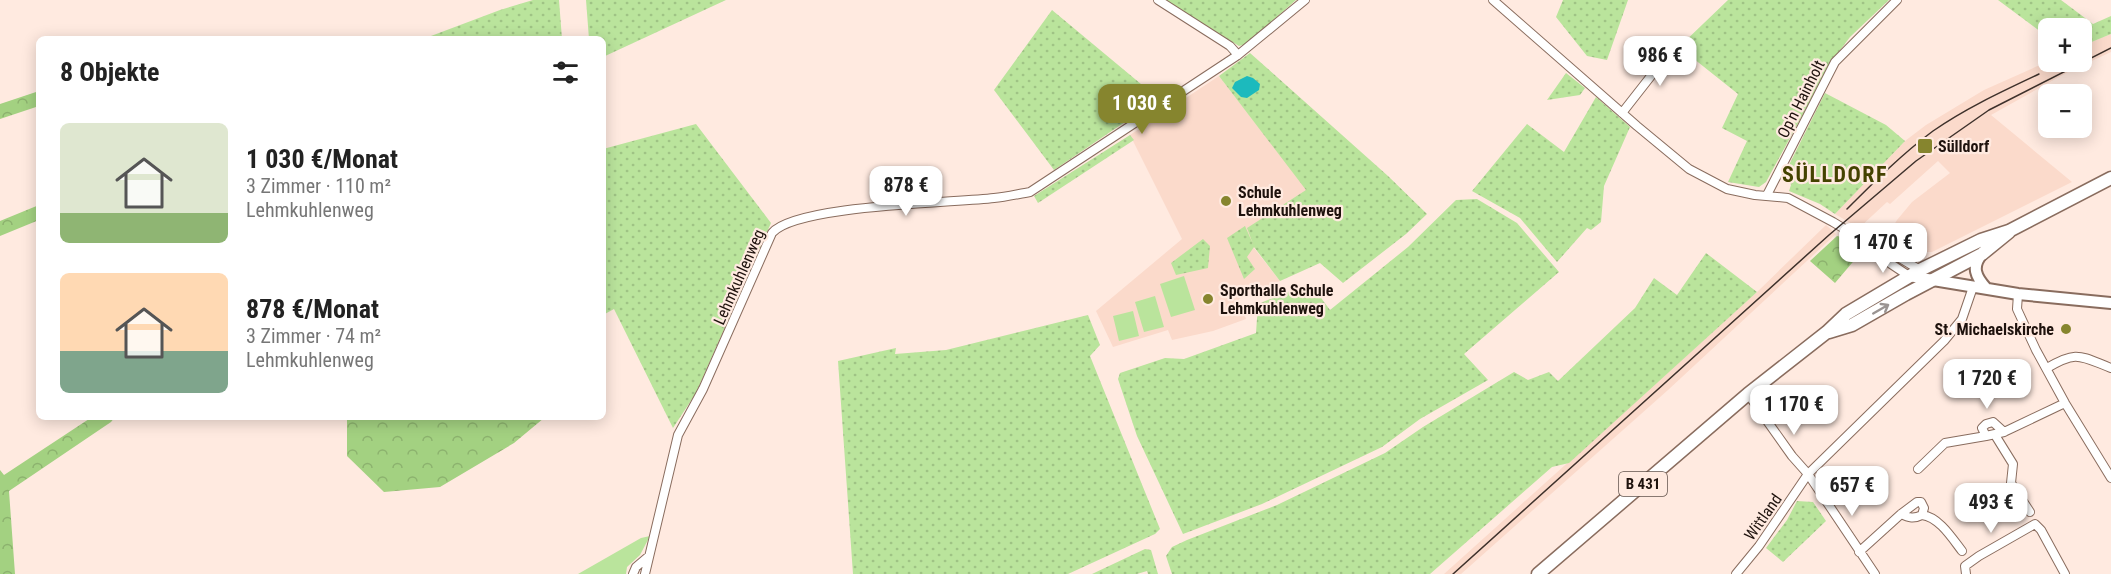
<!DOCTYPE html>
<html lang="de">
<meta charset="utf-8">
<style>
:root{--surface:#fff;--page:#f2f2f2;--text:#222;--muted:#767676;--accent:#86852e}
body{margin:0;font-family:"Roboto Condensed",sans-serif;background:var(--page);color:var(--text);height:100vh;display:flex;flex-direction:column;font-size:22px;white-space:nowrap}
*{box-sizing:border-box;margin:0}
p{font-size:20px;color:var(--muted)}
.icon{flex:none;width:33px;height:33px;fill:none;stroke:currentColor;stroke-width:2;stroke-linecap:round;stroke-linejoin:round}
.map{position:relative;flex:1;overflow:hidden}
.drawer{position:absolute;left:36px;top:36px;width:570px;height:384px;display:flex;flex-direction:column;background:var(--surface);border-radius:9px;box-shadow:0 3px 15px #0003}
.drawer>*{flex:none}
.fabs{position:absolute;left:2038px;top:18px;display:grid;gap:12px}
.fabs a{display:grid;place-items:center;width:54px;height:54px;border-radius:9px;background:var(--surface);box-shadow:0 3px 15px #0003;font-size:30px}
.price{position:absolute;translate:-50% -51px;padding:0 14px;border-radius:12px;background:#fff;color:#222;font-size:20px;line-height:39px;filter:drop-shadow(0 2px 3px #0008)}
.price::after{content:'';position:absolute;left:50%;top:36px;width:18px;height:14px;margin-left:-9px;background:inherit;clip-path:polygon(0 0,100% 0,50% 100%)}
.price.active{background:var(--accent);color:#fff}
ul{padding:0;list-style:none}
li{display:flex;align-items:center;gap:18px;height:150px;padding:0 24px}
li span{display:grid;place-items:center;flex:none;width:168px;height:120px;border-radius:9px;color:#555}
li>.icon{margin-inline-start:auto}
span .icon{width:72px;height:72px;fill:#fffc;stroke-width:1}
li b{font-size:26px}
h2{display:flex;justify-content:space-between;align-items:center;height:72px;padding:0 24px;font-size:26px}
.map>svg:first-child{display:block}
.built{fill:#fbdacb}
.grass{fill:url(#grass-dots)}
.forest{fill:url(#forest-crowns)}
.garden{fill:#bae49c}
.water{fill:#1cbabd}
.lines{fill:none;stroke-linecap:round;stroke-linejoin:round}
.street-casing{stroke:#896c5e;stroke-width:10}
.secondary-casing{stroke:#896c5e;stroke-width:14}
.primary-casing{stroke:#896c5e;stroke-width:15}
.street{stroke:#fff;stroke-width:8}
.secondary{stroke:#fff;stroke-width:10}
.primary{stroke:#fff;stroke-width:12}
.tram{stroke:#3e312b;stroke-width:1.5}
.oneway{stroke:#9a9492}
.poi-dot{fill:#86852e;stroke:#ffeae0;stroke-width:2}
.labels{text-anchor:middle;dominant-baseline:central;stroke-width:4.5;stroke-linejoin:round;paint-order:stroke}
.shield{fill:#ffeae0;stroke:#62534c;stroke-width:1.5}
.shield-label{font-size:15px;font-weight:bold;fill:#1e120d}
.street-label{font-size:16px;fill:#1e120d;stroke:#ffeae0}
.poi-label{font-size:16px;font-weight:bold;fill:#1e120d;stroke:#ffeae0;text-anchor:start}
.district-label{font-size:22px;font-weight:bold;letter-spacing:1.5px;fill:#444200;stroke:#ffeae0}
</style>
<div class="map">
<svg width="2111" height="574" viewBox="0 0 2111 574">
<defs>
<pattern id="grass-dots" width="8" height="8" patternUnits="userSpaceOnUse" patternTransform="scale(1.5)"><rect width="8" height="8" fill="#bae49c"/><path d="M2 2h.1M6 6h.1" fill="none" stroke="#9fc385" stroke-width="1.8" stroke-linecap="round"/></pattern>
<pattern id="forest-crowns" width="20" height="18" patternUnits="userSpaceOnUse" patternTransform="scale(1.5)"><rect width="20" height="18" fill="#a3d181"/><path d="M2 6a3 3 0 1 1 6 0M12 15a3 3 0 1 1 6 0" fill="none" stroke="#8cb26e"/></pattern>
</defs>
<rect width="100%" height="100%" fill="#ffeae0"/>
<path class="built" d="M 2111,34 L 2111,52 L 2068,72 L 1991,115 L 2072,182 L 1932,252 L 1907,252 L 1885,240 L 1897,220 L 1912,202 L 1950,173 L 1938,161 L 1890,204 L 1887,202 L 1859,228 L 1835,214 L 1905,141 L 1926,125 L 1984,90 L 2049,61 L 2082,62 L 2082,46 Z
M 1219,76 L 1307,190 L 1254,248 L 1280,281 L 1239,299 L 1246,319 L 1213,331 L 1172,340 L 1168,330 L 1113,347 L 1096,311 L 1182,239 L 1130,135 Z
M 1826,225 L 1836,234 L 1668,390 L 1461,574 L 1444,574 L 1757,292 Z"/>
<path class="grass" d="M 533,0 L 559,0 L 562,39 L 423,39 L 500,10 Z
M 586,0 L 726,0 L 603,57 L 603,39 L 589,39 Z
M 1165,0 L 1296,0 L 1246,44 L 1239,46 Z
M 1563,0 L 1628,0 L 1607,60 L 1587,56 L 1556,17 Z
M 1728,0 L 1889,0 L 1850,37 L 1832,61 L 1766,182 L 1759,187 L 1728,182 L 1747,141 L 1722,128 L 1738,94 L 1679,47 Z
M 1998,0 L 2061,0 L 2093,24 L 2111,16 L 2111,34 L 2082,46 L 2082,28 L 2049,28 L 2049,38 Z
M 1052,10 L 1159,99 L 1054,170 L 994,90 Z
M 1250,53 L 1388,176 L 1427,214 L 1406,234 L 1343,283 L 1320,263 L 1280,281 L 1254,247 L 1247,257 L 1255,269 L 1244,279 L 1227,238 L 1245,226 L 1253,244 L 1247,228 L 1306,190 L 1219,76 Z
M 1566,73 L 1585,88 L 1580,95 L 1547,100 Z
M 1825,93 L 1886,125 L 1905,141 L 1835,214 L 1820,204 L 1789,191 L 1791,185 L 1788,179 L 1783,177 Z
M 1596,97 L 1630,127 L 1604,186 L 1601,222 L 1591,230 L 1587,228 L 1557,262 L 1520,218 L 1472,191 L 1527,124 L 1564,152 Z
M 696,124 L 771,223 L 696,393 L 673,428 L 614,309 L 603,315 L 603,149 Z
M 1130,135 L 1134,140 L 1038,203 L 1034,196 Z
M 1477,199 L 1517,223 L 1559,272 L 1464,354 L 1488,380 L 1420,419 L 1382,447 L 1262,504 L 1183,534 L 1137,436 L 1118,379 L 1120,373 L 1165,358 L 1184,359 L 1256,333 L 1258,304 L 1310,283 L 1330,310 L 1408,247 L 1456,200 Z
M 1203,239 L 1210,246 L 1208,268 L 1176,275 L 1171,263 Z
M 1706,253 L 1757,292 L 1569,463 L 1552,467 L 1430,574 L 1172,574 L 1166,556 L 1172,547 L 1187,540 L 1277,505 L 1385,453 L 1423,427 L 1514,372 L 1528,380 L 1549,372 L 1558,381 L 1635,308 L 1654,278 L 1677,295 Z
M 1088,315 L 1100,345 L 1090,356 L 1160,529 L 1155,534 L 1068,574 L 853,574 L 838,361 L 896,348 L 895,354 L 946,350 Z
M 1797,501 L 1813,502 L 1826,521 L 1783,562 L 1766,548 L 1787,520 Z
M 1145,549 L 1151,550 L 1158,574 L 1148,574 L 1147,571 L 1137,574 L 1092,574 Z"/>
<path class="forest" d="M 39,91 L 39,106 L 0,119 L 0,104 Z
M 39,205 L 39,220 L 0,236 L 0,221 Z
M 1837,236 L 1846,238 L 1863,250 L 1835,283 L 1810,261 Z
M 92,417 L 115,417 L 111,422 L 9,491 L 15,574 L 0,574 L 0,470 L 4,475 Z
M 347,417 L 544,417 L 544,418 L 514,443 L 440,487 L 384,492 L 347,456 Z"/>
<path class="garden" d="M 1184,276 L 1195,310 L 1171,317 L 1160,284 Z
M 1155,296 L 1164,327 L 1144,332 L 1135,302 Z
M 1133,311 L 1139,336 L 1119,341 L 1113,316 Z
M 650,536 L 640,555 L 627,567 L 626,574 L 578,574 L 641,538 Z"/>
<path class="water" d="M 1247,76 L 1253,78 L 1260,84 L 1259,90 L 1247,98 L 1241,97 L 1232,88 L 1235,82 Z"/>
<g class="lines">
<g class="street-casing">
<path id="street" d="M 1158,0 L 1230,46 L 1238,55
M 1493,0 L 1637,126 L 1689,169 L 1727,189 L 1755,195 L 1788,198 L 1833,222 L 1876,248 L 1895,255 L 1920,270
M 1622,113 L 1676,44
M 1767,195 L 1835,62 L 1897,0
M 1877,249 L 1891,264 L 1909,276
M 2018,294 L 2017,309 L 2036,350 L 2065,403 L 2111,478
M 2047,368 C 2077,350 2080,356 2111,368
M 1748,394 L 1792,456 L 1808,474 L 1875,574
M 2004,432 L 1986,436 L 1982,428 L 1986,424 L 1993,422 L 2004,432 L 2065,403
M 1995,435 L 2013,464 L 2011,483 L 2030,512
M 1918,469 L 1945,443 L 1986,436
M 1922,515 C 1939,517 1952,538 1962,551
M 1859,552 L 1901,514 L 1917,502 L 1921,502 L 1924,508 L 1922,515 C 1914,519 1909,518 1901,514
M 633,574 L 636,567 L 649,556
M 645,574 L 678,435 L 703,389 L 772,233 C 796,205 952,203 994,198 C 1006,197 1018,194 1030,192 L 1238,55 L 1305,0
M 1736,574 L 1759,546 L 1808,474 L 1944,341 L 1962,319 L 1973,287
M 1966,574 L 1965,566 L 1979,556 L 2035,524 L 2041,530 L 2065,574"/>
</g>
<g class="secondary-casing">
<path id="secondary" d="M 1982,254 C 1971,267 1976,277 1986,288
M 1909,276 L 2018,294 L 2111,303"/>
</g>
<g class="primary-casing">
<path id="primary" d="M 1829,332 L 1852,325 L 1906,294 L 1982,254 L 2009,232
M 1538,574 L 1748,394 L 1827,332 L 1846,314 L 1920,270 L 1981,240 L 2009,231 L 2111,178"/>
</g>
<use href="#street" class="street"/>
<use href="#secondary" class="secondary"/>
<use href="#primary" class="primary"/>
<path class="tram" d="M 1847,209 C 1874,182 1902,154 1933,131 C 1966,108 2003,91 2039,74
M 1453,574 L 1829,235 L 1916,161 L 1989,110 L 2111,48"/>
</g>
<defs><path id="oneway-shaft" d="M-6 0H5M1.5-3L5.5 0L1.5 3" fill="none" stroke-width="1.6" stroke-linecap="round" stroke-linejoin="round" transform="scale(1.5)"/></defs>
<use class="oneway" href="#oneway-shaft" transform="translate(1881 309) rotate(-30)"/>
<g class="poi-dot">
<rect x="1917" y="138" width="16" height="16" rx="3"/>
<circle cx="1226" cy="201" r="6"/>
<circle cx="1208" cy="299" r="6"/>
<circle cx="2066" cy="329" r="6"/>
</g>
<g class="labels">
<rect class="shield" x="1619" y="472" width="48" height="24" rx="4.5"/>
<g class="shield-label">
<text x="1643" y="484">B 431</text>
</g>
<g class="street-label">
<text transform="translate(1801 99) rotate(-63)">Op'n Hainholt</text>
<text transform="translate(739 277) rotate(-66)">Lehmkuhlenweg</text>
<text transform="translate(1763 517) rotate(-55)">Wittland</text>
</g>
<g class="poi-label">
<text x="1938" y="146">Sülldorf</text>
<text x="1238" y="192">Schule<tspan x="1238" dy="18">Lehmkuhlenweg</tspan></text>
<text x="1220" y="290">Sporthalle Schule<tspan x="1220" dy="18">Lehmkuhlenweg</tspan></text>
<text x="2054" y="329" text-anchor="end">St. Michaelskirche</text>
</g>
<g class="district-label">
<text x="1835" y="174">SÜLLDORF</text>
</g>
</g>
</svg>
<div class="fabs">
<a>+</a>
<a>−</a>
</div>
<b class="price" style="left:1660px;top:87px">986 €</b>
<b class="price active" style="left:1142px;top:135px">1 030 €</b>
<b class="price" style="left:906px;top:217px">878 €</b>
<b class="price" style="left:1883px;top:274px">1 470 €</b>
<b class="price" style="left:1987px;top:410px">1 720 €</b>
<b class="price" style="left:1794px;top:436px">1 170 €</b>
<b class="price" style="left:1852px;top:517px">657 €</b>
<b class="price" style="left:1991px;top:534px">493 €</b>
<section class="drawer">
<h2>8 Objekte<svg class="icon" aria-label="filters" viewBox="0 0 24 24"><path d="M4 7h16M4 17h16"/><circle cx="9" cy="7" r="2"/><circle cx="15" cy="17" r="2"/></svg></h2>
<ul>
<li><span style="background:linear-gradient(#dfe7d0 75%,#8fb573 0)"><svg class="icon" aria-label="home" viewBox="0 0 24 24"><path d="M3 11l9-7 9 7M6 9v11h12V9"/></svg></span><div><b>1 030 €/Monat</b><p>3 Zimmer · 110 m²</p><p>Lehmkuhlenweg</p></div></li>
<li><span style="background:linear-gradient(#ffd9b3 65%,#7fa58c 0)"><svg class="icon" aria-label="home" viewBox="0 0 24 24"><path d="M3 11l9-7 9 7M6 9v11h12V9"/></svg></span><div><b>878 €/Monat</b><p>3 Zimmer · 74 m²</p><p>Lehmkuhlenweg</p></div></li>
</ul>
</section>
</div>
